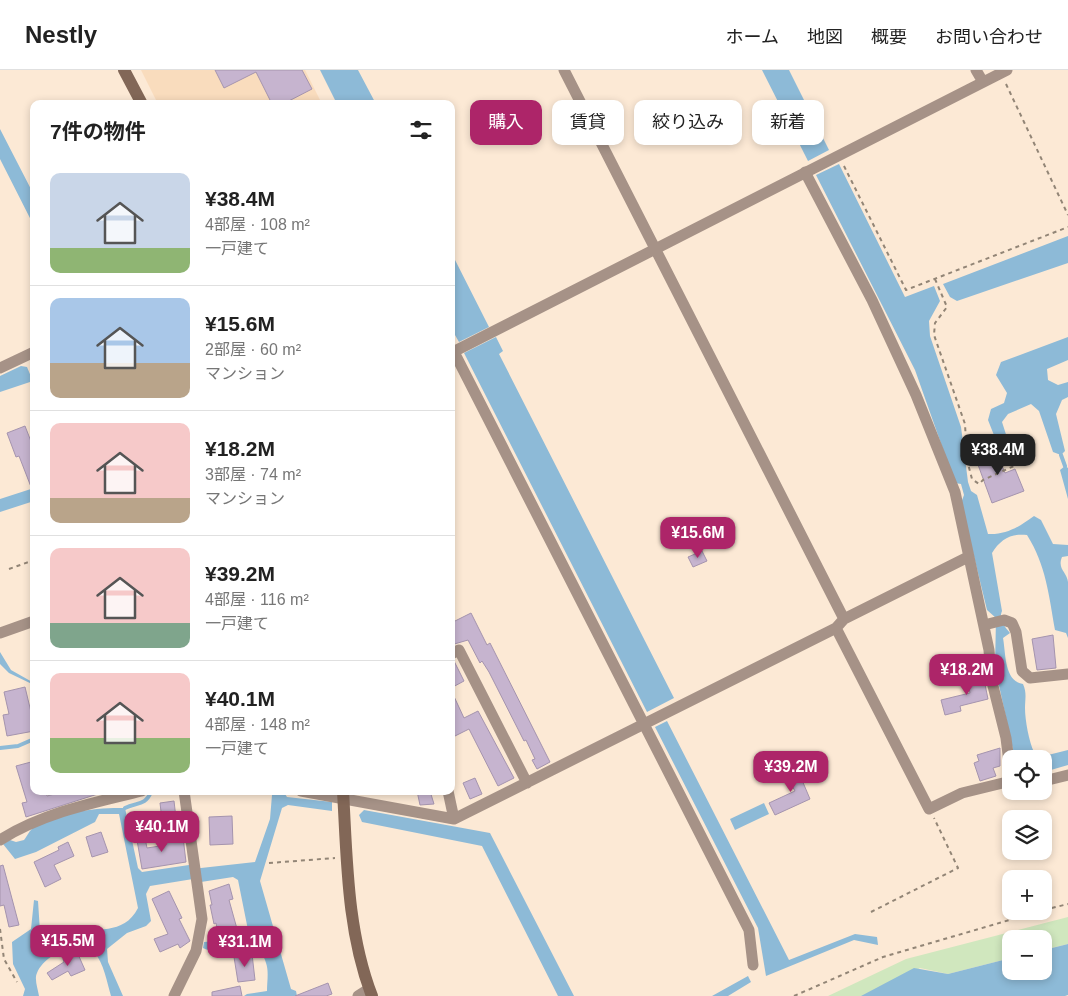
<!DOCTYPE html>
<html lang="ja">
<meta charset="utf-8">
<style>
:root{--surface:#fff;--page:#f6f6f6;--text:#222;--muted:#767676;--line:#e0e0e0;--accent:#ad2569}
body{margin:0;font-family:Helvetica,"Noto Sans JP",sans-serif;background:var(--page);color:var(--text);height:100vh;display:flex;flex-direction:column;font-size:19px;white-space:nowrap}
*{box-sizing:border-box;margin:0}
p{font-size:16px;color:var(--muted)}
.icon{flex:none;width:28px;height:28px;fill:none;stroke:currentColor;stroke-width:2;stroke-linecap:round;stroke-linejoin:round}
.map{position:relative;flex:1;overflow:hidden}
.panel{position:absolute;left:30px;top:30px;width:425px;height:695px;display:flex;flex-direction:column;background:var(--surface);border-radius:10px;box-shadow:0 2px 8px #0003}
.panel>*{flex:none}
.banner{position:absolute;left:470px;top:30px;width:475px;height:45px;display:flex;gap:10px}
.fabs{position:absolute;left:1002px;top:680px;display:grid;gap:10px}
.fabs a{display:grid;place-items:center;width:50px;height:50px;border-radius:10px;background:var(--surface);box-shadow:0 2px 8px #0003;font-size:25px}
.price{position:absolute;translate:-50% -42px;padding:0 11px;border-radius:10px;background:var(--accent);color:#fff;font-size:16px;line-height:32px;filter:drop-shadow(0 1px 2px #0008)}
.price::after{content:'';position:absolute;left:50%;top:30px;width:15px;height:11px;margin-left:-8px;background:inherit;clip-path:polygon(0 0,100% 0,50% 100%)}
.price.active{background:#222;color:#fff}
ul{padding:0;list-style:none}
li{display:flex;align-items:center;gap:15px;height:125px;padding:0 20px}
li+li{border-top:1px solid var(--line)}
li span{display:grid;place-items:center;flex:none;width:140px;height:100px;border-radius:10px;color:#555}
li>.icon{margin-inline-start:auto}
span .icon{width:60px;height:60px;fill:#fffc;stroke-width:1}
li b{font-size:21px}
h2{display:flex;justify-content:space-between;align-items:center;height:60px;padding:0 20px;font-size:21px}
.chip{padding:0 18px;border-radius:10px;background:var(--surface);box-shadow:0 2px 8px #0003;font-size:18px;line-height:45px}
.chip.active{background:var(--accent);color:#fff}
header{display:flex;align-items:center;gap:30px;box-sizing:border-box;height:70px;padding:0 25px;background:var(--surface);border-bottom:1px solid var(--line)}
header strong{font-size:24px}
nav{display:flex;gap:28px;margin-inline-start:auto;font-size:18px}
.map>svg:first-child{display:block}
.built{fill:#f9dcbd}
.green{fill:#d0e7be}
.water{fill:#8dbad7}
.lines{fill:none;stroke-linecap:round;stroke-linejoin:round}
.stream{stroke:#8dbad7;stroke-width:4}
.building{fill:#c6b4cf;stroke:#a594ae}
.path{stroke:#928576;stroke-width:2;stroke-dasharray:4 4;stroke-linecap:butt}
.street{stroke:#a69287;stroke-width:11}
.secondary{stroke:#826757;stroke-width:12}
</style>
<header>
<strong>Nestly</strong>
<nav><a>ホーム</a><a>地図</a><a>概要</a><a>お問い合わせ</a></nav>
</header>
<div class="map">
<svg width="1068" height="926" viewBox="0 0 1068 926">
<rect width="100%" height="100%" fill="#fce9d5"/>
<path class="built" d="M 141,0 L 305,0 L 322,34 L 158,34 Z"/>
<path class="green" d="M 1068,847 L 1068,874 L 1044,880 L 1044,869 L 1011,869 L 1011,888 L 948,904 L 920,898 L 870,926 L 828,926 L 906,889 Z"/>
<path class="water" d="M 320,0 L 358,0 L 376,34 L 337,34 Z
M 762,0 L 789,0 L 829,80 L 808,91 Z
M 0,59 L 34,125 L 34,156 L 0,89 Z
M 839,94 L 905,227 L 934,216 L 940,231 L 929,251 L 930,266 L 961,357 L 968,412 L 971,421 L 977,425 L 988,464 C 1006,465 1019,457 1034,446 L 1041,450 L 1053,474 L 1068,475 L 1068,486 L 1062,487 C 1057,499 1067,502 1068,512 C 1068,531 1068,550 1068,568 L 1066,563 L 1055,560 C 1049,526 1046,495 1027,465 C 1011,463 1000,470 992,483 L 1002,541 C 998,551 1005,556 1010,563 L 1003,568 C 1006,584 1004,611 1023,614 C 1027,623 1025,629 1025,638 C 1025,650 1029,672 1034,682 L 1044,686 L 1068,680 L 1068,695 L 1044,702 L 1044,689 L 1015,689 L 995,597 L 996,548 L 987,540 L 961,433 L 964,425 L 961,414 L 955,413 L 915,300 L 816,105 Z
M 1068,166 L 1068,193 L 957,231 L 950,227 L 943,214 Z
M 451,182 L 489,257 L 459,272 L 451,258 Z
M 496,267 L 503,281 L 499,284 L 674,628 L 647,642 L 464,283 Z
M 1068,267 L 1068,290 L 1047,299 L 1048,310 L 1058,315 L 1068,312 L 1068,327 L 1062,330 L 1056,344 L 1065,381 L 1061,385 L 1053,382 L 1039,341 L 1031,334 L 1008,344 L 1002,352 L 1013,386 L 1009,391 L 1003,388 L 988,350 L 991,339 L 1004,333 L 1007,323 L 996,305 L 1001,292 Z
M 21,296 L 27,297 L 32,309 L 30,312 L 0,322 L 0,306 Z
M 1065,396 L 1068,398 L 1068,429 L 1060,400 Z
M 34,418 L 34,431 L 0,442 L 0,429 Z
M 0,582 L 11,600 L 34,613 L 34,615 L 9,603 L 0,594 Z
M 667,651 L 789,890 L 855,864 L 877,867 L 878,875 L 854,870 L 766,906 L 758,858 L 655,657 Z
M 278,723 L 285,724 L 287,727 L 332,732 L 332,741 L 288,735 L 282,738 L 260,811 L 291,919 L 296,921 L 297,926 L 244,926 L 247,924 L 267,921 C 267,912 269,901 266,893 C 258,863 221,889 203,878 L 204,872 L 242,869 L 249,865 L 238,810 L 233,807 L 201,812 L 193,809 L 150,816 L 146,824 L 151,851 L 146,856 L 127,863 L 107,879 L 108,892 L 123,926 L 111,926 C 107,913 104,893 94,882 C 80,866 43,886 37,903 C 34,909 38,919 39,926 L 23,926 L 25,919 L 13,894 L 12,872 L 31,859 L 34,830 L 38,831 L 41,877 L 45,881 C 53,876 62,868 72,865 C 96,855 123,867 138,838 L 119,744 L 99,744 L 95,752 L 36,782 L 15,789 L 3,774 L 10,770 L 16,772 L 24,770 C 27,766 30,760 33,758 C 54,742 100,737 125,738 L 138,798 L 142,802 L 189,795 L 192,799 L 255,792 L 270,749 L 272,725 Z
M 764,733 L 769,744 L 735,760 L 730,749 Z
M 364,740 L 490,763 L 574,926 L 558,926 L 482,776 L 362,752 L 359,745 Z
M 1068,874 L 1068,925 L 1065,926 L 861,926 L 914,898 L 948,904 L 1011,888 L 1011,901 L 1044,901 L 1044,880 Z
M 748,906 L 751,912 L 728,926 L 712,926 Z"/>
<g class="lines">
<path class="stream" d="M 1061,385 L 1065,396
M 0,678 L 18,676 L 34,669
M 125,738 C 137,732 145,736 151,722"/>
</g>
<path class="building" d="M 215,0 L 302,0 L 312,19 L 283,34 L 272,34 L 256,2 L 224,18 Z
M 25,356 L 34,379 L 33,422 L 19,386 L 16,387 L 7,363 Z
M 992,373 L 1005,403 L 1015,399 L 1024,421 L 992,433 L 977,392 L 984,388 L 980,378 Z
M 702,481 L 707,491 L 693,497 L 688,487 Z
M 471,543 L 487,575 L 490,573 L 550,692 L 537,699 L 532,690 L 535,689 L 526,670 L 524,671 L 489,602 L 482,591 L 480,593 L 468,570 L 451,575 L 451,553 Z
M 1053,565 L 1056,598 L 1037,600 L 1032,569 Z
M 451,591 L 454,591 L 464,611 L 451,618 Z
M 983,605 L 988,629 L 960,636 L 961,641 L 945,645 L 941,630 L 970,623 L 967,609 Z
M 25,617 L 31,642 L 34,642 L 34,661 L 7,666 L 3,645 L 9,644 L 4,622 Z
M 451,620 L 464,648 L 478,641 L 514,708 L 498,716 L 469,659 L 451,668 Z
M 1000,678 L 1000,696 L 993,698 L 996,706 L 980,711 L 974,693 L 979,691 L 977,685 Z
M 31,692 L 34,702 L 34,721 L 45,721 L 47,726 L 66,721 L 104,722 L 26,747 L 22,733 L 27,732 L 16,696 Z
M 796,696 L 810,729 L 775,745 L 769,733 L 795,721 L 784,702 Z
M 475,708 L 482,724 L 470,729 L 463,713 Z
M 417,721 L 430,721 L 434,734 L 420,735 Z
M 174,731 L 176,748 L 162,750 L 160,733 Z
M 232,746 L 233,774 L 210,775 L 209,747 Z
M 101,762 L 108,782 L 92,787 L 86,767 Z
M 183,767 L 186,792 L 142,799 L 137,770 L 145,768 L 147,778 L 166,775 L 166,770 Z
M 68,772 L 74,786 L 54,795 L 61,809 L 45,817 L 34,792 L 59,780 L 58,777 Z
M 3,795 L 19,855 L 9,857 L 4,835 L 0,836 L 0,796 Z
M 229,814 L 233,829 L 229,830 L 239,866 L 219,869 L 216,853 L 214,854 L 210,835 L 212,835 L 209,821 Z
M 169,821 L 182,848 L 179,849 L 190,871 L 180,878 L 178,874 L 160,882 L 154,869 L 168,864 L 152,829 Z
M 77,882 L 85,900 L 71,906 L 68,901 L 52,910 L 47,903 L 64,892 L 63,889 Z
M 252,884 L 255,910 L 238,912 L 234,887 Z
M 328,913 L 332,924 L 326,926 L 295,926 Z
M 240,916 L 242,926 L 212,926 L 212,922 Z"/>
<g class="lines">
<path class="path" d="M 1006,14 L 1068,145
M 844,96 L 906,220 L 1068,157
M 935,209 L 947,237 L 935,253 L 934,265 L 965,354 L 967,390 L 972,409 L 979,414 L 983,410 L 1014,396
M 9,499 L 34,490
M 269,793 L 335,788
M 1044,840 L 1068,834
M 871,842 L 958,798 L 934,748
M 0,859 L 4,889 L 17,912
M 794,926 L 883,887 L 1040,841"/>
<path class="street" d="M 564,0 L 844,549
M 976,0 L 983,12
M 805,102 L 872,230 L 916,325 L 955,422 L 989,580 L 991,608 L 1006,668 L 1011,708
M 454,282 L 749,860 L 753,895
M 451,283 L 1007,0
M 0,298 L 34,282
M 984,555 L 1004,550 L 1012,553 L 1016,562 L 1022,601 L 1030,608 L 1068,604
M 836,558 L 929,739 L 962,723 L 1011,711
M 0,563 L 34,551
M 451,584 L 459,580 L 527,713
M 1044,711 L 1068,705
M 301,721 L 454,749 L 836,558 L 844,549 L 968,487
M 448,721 L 454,749
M 0,770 C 43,743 92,733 142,721
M 174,926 L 196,881 L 202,849 L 184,721
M 358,926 L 369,919"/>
<path class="secondary" d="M 124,0 L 142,34
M 343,721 C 347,790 347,861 372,926"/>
</g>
</svg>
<div class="fabs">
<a><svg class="icon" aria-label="locate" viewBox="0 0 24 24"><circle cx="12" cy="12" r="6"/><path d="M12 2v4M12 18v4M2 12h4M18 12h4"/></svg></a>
<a><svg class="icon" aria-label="layers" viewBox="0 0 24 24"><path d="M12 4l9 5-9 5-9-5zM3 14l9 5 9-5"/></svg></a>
<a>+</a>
<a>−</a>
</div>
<b class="price active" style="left:998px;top:406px">¥38.4M</b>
<b class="price" style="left:698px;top:489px">¥15.6M</b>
<b class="price" style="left:967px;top:626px">¥18.2M</b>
<b class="price" style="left:791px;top:723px">¥39.2M</b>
<b class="price" style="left:162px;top:783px">¥40.1M</b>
<b class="price" style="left:68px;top:897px">¥15.5M</b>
<b class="price" style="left:245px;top:898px">¥31.1M</b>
<div class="banner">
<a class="chip active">購入</a>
<a class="chip">賃貸</a>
<a class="chip">絞り込み</a>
<a class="chip">新着</a>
</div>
<section class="panel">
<h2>7件の物件<svg class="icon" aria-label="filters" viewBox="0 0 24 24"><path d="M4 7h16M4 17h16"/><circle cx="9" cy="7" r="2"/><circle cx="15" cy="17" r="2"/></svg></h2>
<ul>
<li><span style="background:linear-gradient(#c9d6e8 75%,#8fb573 0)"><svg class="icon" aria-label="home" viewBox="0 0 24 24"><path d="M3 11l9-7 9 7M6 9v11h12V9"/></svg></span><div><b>¥38.4M</b><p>4部屋 · 108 m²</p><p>一戸建て</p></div></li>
<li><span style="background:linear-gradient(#a9c7e8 65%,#b9a48a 0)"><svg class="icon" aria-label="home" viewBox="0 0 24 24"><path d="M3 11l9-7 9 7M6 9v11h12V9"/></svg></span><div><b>¥15.6M</b><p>2部屋 · 60 m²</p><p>マンション</p></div></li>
<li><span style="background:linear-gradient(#f6c9c9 75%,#b9a48a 0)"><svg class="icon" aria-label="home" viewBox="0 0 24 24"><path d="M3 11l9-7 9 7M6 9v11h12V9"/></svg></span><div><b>¥18.2M</b><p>3部屋 · 74 m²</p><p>マンション</p></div></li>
<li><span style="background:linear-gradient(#f6c9c9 75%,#7fa58c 0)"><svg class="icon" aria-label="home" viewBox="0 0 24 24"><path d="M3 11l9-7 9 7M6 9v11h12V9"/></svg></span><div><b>¥39.2M</b><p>4部屋 · 116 m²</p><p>一戸建て</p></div></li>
<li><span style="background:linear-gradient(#f6c9c9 65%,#8fb573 0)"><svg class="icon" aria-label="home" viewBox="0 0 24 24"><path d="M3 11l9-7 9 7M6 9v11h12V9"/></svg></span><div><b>¥40.1M</b><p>4部屋 · 148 m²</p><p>一戸建て</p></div></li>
</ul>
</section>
</div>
